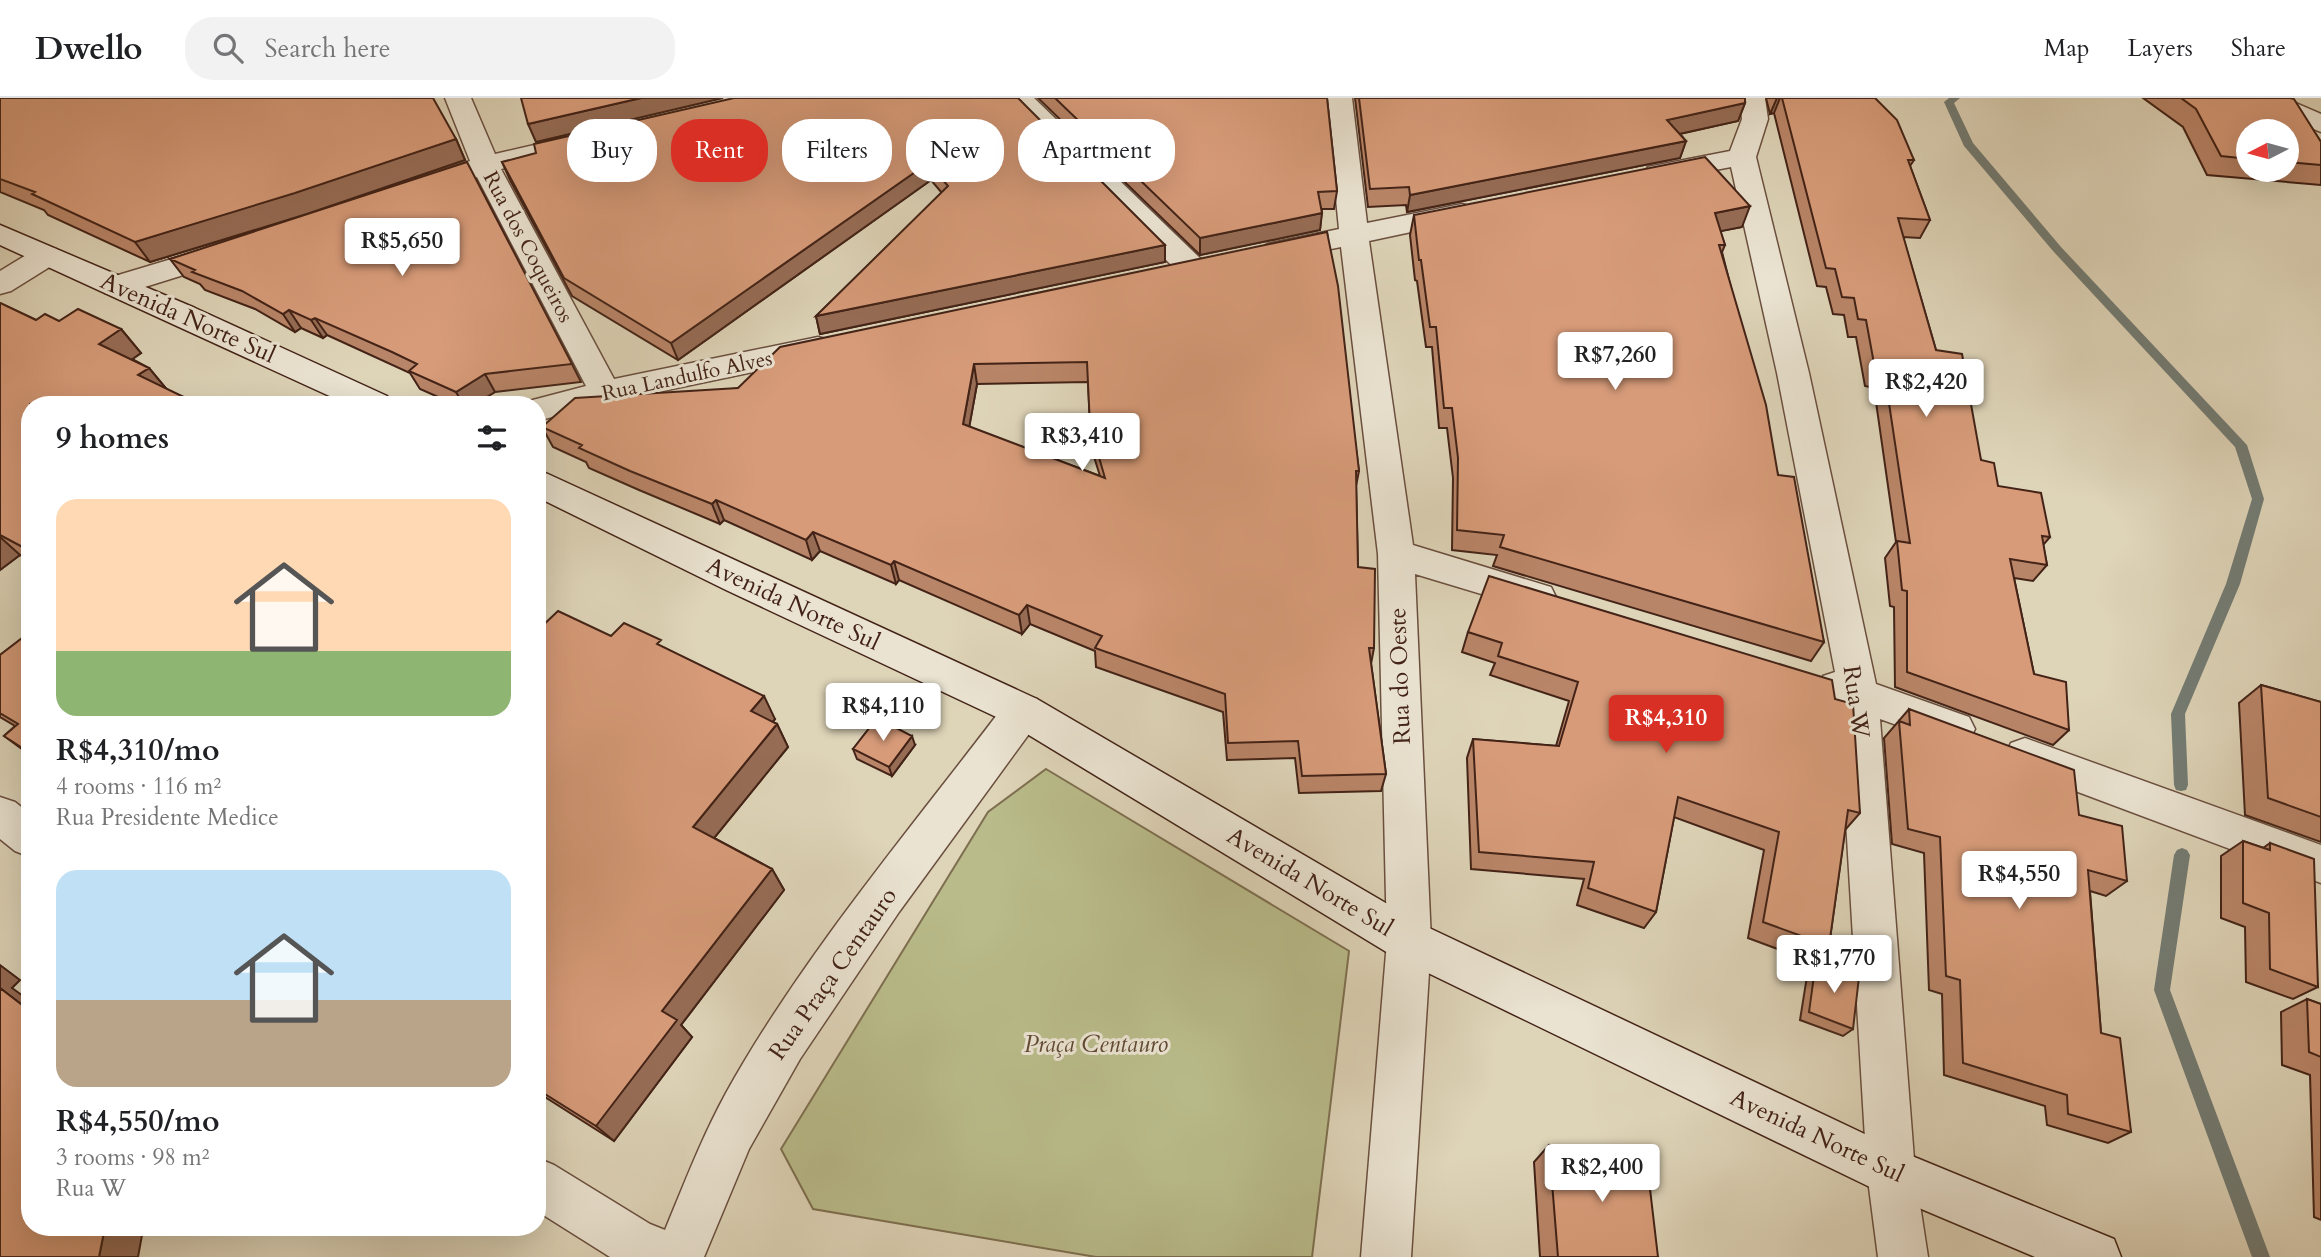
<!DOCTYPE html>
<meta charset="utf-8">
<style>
:root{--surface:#fff;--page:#f2f2f2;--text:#202124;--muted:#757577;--line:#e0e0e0;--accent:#d93025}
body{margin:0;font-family:Cardo,serif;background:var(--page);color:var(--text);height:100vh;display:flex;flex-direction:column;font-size:26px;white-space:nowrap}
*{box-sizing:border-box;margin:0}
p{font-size:23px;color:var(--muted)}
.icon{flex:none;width:38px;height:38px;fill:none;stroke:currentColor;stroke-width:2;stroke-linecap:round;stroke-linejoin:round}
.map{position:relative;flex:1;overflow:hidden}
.details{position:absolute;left:21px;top:298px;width:525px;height:840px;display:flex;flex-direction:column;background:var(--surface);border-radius:28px;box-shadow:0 7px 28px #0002}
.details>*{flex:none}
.hud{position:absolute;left:567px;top:21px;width:665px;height:63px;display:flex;gap:14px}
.needle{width:46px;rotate:264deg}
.buttons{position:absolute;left:2236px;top:21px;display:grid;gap:14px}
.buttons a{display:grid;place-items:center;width:63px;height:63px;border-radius:50%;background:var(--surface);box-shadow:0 7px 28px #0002;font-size:35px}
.price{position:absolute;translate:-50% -60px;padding:0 16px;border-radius:7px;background:#fff;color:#222;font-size:23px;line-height:46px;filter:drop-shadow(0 2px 4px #0008)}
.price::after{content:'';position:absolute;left:50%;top:42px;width:21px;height:16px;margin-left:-10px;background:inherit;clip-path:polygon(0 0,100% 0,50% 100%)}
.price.current{background:var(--accent);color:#fff}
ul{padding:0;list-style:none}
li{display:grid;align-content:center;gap:14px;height:371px;padding:0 35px}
li span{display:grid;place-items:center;height:217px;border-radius:21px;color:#555}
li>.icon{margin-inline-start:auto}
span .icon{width:126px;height:126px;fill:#fffc;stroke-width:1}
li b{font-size:30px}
h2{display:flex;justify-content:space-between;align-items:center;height:84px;padding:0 35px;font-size:30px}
.pill{padding:0 24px;border-radius:28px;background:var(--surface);box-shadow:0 7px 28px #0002;font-size:24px;line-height:63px}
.pill.current{background:var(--accent);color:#fff}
header{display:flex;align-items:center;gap:42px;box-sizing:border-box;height:98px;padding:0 35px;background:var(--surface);border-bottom:2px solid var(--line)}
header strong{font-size:33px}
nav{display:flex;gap:38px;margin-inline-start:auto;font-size:24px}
.search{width:490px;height:63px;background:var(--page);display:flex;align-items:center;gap:18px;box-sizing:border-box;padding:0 24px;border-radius:28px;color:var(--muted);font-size:26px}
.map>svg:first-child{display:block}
.green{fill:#b9bb8a;stroke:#7e6f50;stroke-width:2}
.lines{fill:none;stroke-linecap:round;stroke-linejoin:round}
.stream{fill:#737c74;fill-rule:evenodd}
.street-casing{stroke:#6a4f3f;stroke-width:3}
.secondary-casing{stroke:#432317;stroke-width:3}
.street{fill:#eae3d1;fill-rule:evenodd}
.secondary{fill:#eae3d1;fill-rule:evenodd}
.wall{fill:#b98568;stroke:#432317;stroke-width:2;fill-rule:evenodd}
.shaded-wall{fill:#966c55;stroke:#432317;stroke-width:2}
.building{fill:#d79b79;stroke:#432317;stroke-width:2;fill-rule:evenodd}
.labels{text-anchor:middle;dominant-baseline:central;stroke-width:6;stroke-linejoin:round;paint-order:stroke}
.far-street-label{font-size:21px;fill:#432317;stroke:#eae3d1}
.street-label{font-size:24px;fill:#432317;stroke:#eae3d1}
.park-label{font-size:24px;font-style:italic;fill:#604934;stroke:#eae3d1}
</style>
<header>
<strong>Dwello</strong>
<div class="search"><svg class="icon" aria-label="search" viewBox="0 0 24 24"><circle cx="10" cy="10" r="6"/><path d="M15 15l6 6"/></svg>Search here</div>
<nav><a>Map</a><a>Layers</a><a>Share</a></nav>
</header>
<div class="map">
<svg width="2321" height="1159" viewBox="0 0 2321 1159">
<rect width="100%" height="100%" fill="#ded4b8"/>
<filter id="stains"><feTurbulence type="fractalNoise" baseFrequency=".00286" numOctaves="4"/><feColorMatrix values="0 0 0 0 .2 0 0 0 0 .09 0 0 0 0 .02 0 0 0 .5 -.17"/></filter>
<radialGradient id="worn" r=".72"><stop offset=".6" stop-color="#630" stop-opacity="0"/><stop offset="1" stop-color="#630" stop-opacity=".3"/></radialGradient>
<path class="green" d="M 1046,671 L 1349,853 L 1312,1159 L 1096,1159 L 813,1111 L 781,1051 L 988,714 Z"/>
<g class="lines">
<path class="stream" d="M 1949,0 L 1960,0 L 1954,5 L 1973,45 L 2061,149 L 2247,347 L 2264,401 L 2240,486 L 2185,616 L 2188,687 L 2186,692 L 2181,693 L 2176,692 L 2174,687 L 2171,616 L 2226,486 L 2252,401 L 2235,349 L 2053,153 L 1964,48 L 1944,4 Z
M 2182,750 L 2187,752 L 2190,757 L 2170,892 L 2270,1159 L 2252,1159 L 2154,892 L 2174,757 L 2177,752 Z"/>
<g class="street-casing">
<path id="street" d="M 445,0 L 471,0 L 495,56 L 582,36 L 592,38 L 596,44 L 592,50 L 501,71 L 614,281 L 818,239 L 829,242 L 834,250 L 829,258 L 605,305 L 537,323 L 537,306 L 524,306 L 525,304 L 586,288 L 477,79 L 421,97 L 411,95 L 407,89 L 411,83 L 470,63 Z
M 1006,0 L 1034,0 L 1204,164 L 1208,171 L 1204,178 L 1193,181 L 1182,178 Z
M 1326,0 L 1352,0 L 1367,125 L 1462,106 L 1472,109 L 1476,115 L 1472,121 L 1369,143 L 1413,447 L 1551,489 L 1556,499 L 1551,509 L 1538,513 L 1415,476 L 1431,843 L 1411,1159 L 1361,1159 L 1387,843 L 1378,456 L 1341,149 L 1277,162 L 1267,160 L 1262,153 L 1267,146 L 1339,131 Z
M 1739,0 L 1765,0 L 1768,21 L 1756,59 L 1809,275 L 1876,586 L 1969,619 L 1975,631 L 1969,643 L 1955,648 L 1880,621 L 1915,1074 L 1928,1159 L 1878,1159 L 1867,1074 L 1839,606 L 1823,600 L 1818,589 L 1823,578 L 1835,574 L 1777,275 L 1731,69 L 1658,83 L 1648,81 L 1644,75 L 1648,69 L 1730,53 L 1742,21 Z
M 2249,0 L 2284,0 L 2321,16 L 2321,34 L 2253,6 Z
M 228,144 L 238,146 L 243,153 L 238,160 L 116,198 L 105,195 L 101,188 L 105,181 Z
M 46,149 L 56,151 L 61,158 L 56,165 L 11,193 L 0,196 L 0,173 L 36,151 Z
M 1023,597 L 1037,601 L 1043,613 L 1037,625 L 899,814 L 800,961 L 749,1051 L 704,1159 L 610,1159 L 537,1113 L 537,1060 L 554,1067 L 650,1126 L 665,1132 C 684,1086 702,1039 726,995 C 802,858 914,727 1009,601 Z
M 2025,640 L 2321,747 L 2321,785 L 2011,669 L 2005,657 L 2011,645 Z
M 0,699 L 15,704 L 30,716 L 30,759 L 15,753 L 0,741 Z"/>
</g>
<g class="secondary-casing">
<path id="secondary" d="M 0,127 L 195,210 L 387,298 L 391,306 L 347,306 L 0,147 Z
M 537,371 L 1037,601 L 1425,828 L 1907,1056 L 2114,1141 L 2121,1159 L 2035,1159 L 1874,1091 L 1393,858 L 1009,625 L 726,492 L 537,399 Z"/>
</g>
<use href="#street" class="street"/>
<use href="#secondary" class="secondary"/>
</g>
<path class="wall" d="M 0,0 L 456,41 L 465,62 L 307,116 L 150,164 L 48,117 L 44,112 L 0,94 Z
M 1018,0 L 1165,164 L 820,236 L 816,218 L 942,95 L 931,82 L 678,262 L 572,198 L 510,82 L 502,64 Z
M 1038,0 L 1327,0 L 1337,93 L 1334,111 L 1322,111 L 1320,132 L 1200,157 Z
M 1355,0 L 1745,0 L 1745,5 L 1738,23 L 1680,36 L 1686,43 L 1680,60 L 1407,114 L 1406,107 L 1368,109 Z
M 1766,0 L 1875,0 L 1914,62 L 1910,68 L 1930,122 L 1920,140 L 1903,139 L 1936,252 L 1981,362 L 1998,388 L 2050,439 L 2043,447 L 2047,467 L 2033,483 L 2014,480 L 2034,576 L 2069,632 L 2053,647 L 1895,589 L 1894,509 L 1890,508 L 1885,460 L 1896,444 L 1874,290 L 1865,288 L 1856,239 L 1848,239 L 1844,217 L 1833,216 L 1826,189 L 1817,188 L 1774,15 L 1770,16 Z
M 2143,0 L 2290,0 L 2321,44 L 2321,87 L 2207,77 L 2183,29 ZM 2249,33 L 2287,33 L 2287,72 L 2249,72 Z
M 1414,117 L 1742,129 L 1720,133 L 1725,147 L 1722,154 L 1778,377 L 1824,544 L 1811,563 L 1493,468 L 1497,457 L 1452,452 L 1453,380 L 1447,330 L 1439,330 L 1432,249 L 1426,249 L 1417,183 L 1415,182 L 1410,137 Z
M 1327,134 L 1359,373 L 1356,388 L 1358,469 L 1374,550 L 1371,566 L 1386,676 L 1381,693 L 1299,695 L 1295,660 L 1227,662 L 1223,614 L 1096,569 L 1095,553 L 1030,526 L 1022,536 L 899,482 L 896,486 L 820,453 L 812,462 L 724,422 L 720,426 L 639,392 L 589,370 L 586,364 L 553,349 L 542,329 L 738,290 ZM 1088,284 L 1091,349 L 1100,378 L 969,329 L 977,286 Z
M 170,161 L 572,266 L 581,284 L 495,294 L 475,306 L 454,306 L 420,291 L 410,275 L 327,237 L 323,240 L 301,230 L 295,234 L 255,211 L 205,192 L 200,186 L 184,179 Z
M 0,205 L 36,222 L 59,223 L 121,231 L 141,255 L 132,261 L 149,270 L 167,292 L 190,302 L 193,306 L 30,306 L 30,462 L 20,457 L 0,472 Z
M 537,533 L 611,538 L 665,550 L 775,621 L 773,624 L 777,626 L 788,649 L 714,740 L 772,771 L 784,792 L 681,927 L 692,939 L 614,1043 L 537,994 Z
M 30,534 L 30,657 L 4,638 L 15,628 L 0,619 L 0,557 Z
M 1468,534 L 1835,601 L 1860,715 L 1845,732 L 1829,848 L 1813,864 L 1748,840 L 1764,752 L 1674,719 L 1656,814 L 1644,830 L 1577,807 L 1584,781 L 1471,771 L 1467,660 L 1473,641 L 1556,648 L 1569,603 L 1490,577 L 1495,565 L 1462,554 Z
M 2261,587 L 2321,604 L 2321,744 L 2245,717 L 2239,605 Z
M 1909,611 L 2079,717 L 2127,783 L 2106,798 L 2090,793 L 2101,935 L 2131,1034 L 2108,1045 L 2047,1027 L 2045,1008 L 1944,977 L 1942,896 L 1929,892 L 1924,755 L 1892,746 L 1884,640 Z
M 915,647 L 892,678 L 857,661 L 853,651 Z
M 2243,743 L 2263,750 L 2270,745 L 2318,889 L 2293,901 L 2246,884 L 2245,829 L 2221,820 L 2221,758 Z
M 1816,863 L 1853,931 L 1843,938 L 1800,922 L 1808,872 Z
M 2307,901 L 2321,906 L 2321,1122 L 2314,1119 L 2310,977 L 2282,967 L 2281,914 Z
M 1549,1047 L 1658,1159 L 1540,1159 L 1534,1064 Z"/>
<path class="shaded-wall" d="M 641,0 L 723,0 L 536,44 L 528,26 Z
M 1777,0 L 1780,0 L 1774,15 L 1770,16 Z
M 1745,5 L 1738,23 L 1661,40 L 1667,22 Z
M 456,41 L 465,62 L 307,116 L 150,164 L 135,144 Z
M 1686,43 L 1680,60 L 1407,114 L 1410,97 Z
M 928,65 L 931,82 L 678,262 L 671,245 Z
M 1750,108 L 1742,129 L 1707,136 L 1715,115 Z
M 1322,115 L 1320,132 L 1200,157 L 1200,140 Z
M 1165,147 L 1165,164 L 820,236 L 816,218 Z
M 289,212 L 301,230 L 295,234 L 283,216 Z
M 315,220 L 327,237 L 323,240 L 311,222 Z
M 121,231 L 141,255 L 120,270 L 99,246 Z
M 974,266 L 977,286 L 966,347 L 963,326 Z
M 149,270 L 169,294 L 138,277 Z
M 485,276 L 495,294 L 475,306 L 463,306 L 456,294 Z
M 716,402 L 724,422 L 720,426 L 712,406 Z
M 813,434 L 820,453 L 812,462 L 806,442 Z
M 0,439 L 20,457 L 0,472 Z
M 894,463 L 899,482 L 896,486 L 891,467 Z
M 1027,507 L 1030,526 L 1022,536 L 1019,517 Z
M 764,598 L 775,621 L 762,637 L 751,613 Z
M 777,626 L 788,649 L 706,750 L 693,729 Z
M 912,638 L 915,647 L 892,678 L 889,669 Z
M 772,771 L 784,792 L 681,927 L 692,939 L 614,1043 L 596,1028 L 662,913 Z
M 0,867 L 20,882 L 12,890 L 30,903 L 30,913 L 0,890 Z
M 105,1129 L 151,1129 L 150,1135 L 142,1137 L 138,1159 L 99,1159 Z"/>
<path class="building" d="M 0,0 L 433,0 L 456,41 L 295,95 L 135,144 L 32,96 L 35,94 L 0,81 Z
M 521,0 L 641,0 L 528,26 Z
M 734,0 L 1018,0 L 1165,147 L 816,218 L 948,88 L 928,65 L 671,245 L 564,180 L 502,64 L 536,55 L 534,46 Z
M 1055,0 L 1327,0 L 1337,93 L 1318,94 L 1322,115 L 1200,140 Z
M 1359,0 L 1745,0 L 1745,5 L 1667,22 L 1686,43 L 1410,97 L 1409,89 L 1370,91 Z
M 1782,0 L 1875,0 L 1897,22 L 1914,62 L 1908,62 L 1930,122 L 1898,120 L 1936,252 L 1962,256 L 1981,362 L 1994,365 L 1998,388 L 2041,395 L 2050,439 L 2042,438 L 2047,467 L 2010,461 L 2034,576 L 2066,584 L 2069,632 L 1907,574 L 1907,493 L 1902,492 L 1897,443 L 1910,445 L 1884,272 L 1875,271 L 1866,222 L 1858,221 L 1854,200 L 1842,199 L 1835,171 L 1826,170 Z
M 2181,0 L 2290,0 L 2294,1 L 2321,44 L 2321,67 L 2287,64 L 2287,33 L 2249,33 L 2249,61 L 2221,58 L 2196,11 Z
M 1705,59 L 1750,108 L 1715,115 L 1725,147 L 1719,147 L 1766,307 L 1778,377 L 1794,379 L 1824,544 L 1500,449 L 1504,437 L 1457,432 L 1458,360 L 1452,310 L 1444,310 L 1436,229 L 1430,229 L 1421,162 L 1419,162 L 1414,117 Z
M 467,64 L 572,266 L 485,276 L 456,294 L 409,273 L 417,266 L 392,254 L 315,220 L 311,222 L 289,212 L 283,216 L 242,193 L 192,174 L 195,172 L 170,161 Z
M 1327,134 L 1338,188 L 1359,373 L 1356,373 L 1358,469 L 1375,471 L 1374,550 L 1369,550 L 1386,676 L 1302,678 L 1298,643 L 1228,645 L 1225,596 L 1095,550 L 1102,538 L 1027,507 L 1019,517 L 894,463 L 891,467 L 813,434 L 806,442 L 716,402 L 712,406 L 630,373 L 579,350 L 582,347 L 542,329 L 575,300 L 738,290 L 780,249 ZM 1087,264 L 1090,328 L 1105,380 L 963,326 L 974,266 Z
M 0,205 L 36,222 L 45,216 L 59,223 L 78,211 L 121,231 L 99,246 L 149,270 L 138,277 L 190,302 L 185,306 L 30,306 L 30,453 L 0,437 Z
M 1489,478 L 1832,582 L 1835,601 L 1853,606 L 1860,715 L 1848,712 L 1829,848 L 1763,824 L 1779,734 L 1678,699 L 1656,814 L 1588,790 L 1594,764 L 1479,754 L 1473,641 L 1559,648 L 1578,584 L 1498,558 L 1502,545 L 1468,534 Z
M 558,513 L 611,538 L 624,525 L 661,542 L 657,546 L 764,598 L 751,613 L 777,626 L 693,729 L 772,771 L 662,913 L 677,922 L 596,1028 L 537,991 L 537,533 Z
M 30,534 L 30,655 L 4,638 L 18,626 L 0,615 L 0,557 Z
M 2261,587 L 2321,604 L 2321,719 L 2268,700 Z
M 1909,611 L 2074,672 L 2079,717 L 2122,728 L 2127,783 L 2088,772 L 2101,935 L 2120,940 L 2131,1034 L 2068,1016 L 2067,997 L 1963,965 L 1960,882 L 1946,878 L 1940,739 L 1908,731 L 1899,623 L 1910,627 Z
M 877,620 L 912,638 L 889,669 L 853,651 Z
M 2243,743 L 2270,752 L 2270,745 L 2314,761 L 2318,889 L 2270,871 L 2269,815 L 2243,805 Z
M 1816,863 L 1859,879 L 1853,931 L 1809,914 Z
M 0,890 L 30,913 L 30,1129 L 105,1129 L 99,1159 L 0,1159 Z
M 2307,901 L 2321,906 L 2321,959 L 2309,954 Z
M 1549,1047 L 1646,1057 L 1658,1159 L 1558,1159 Z"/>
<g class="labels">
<g class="far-street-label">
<text transform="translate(528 149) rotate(62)">Rua dos Coqueiros</text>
<text transform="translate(687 278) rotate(-12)">Rua Landulfo Alves</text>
</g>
<g class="street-label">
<text transform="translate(188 220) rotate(24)">Avenida Norte Sul</text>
<text transform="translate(793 506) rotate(25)">Avenida Norte Sul</text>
<text transform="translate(1400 578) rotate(-92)">Rua do Oeste</text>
<text transform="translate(1856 604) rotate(82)">Rua W</text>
<text transform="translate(1310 784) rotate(31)">Avenida Norte Sul</text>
<text transform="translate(833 876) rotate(-55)">Rua Praça Centauro</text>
<text transform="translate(1817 1038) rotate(25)">Avenida Norte Sul</text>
</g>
<g class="park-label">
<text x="1096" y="946">Praça Centauro</text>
</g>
</g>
<rect width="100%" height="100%" filter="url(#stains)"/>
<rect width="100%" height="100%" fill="url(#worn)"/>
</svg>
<div class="buttons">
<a><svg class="needle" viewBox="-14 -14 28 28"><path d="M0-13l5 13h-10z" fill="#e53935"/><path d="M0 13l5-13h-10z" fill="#757577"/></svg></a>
</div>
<b class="price" style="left:402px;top:180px">R$5,650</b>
<b class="price" style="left:1615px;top:294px">R$7,260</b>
<b class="price" style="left:1926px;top:321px">R$2,420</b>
<b class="price" style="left:1082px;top:375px">R$3,410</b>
<b class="price" style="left:883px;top:645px">R$4,110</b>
<b class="price current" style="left:1666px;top:657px">R$4,310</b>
<b class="price" style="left:2019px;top:813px">R$4,550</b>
<b class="price" style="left:1834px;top:897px">R$1,770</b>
<b class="price" style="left:1602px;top:1106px">R$2,400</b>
<div class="hud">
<a class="pill">Buy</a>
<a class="pill current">Rent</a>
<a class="pill">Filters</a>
<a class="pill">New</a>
<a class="pill">Apartment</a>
</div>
<section class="details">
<h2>9 homes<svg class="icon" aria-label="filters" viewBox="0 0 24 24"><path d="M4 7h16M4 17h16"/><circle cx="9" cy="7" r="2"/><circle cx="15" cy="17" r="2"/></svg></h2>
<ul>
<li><span style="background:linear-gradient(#ffd9b3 70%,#8fb573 0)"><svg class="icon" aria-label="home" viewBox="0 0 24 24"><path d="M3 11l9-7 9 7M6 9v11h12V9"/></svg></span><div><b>R$4,310/mo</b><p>4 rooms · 116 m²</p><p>Rua Presidente Medice</p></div></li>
<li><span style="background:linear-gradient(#bfe0f5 60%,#b9a48a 0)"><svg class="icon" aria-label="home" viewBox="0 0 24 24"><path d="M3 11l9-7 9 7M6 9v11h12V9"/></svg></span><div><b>R$4,550/mo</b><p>3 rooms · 98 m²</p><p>Rua W</p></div></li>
</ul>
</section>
</div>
